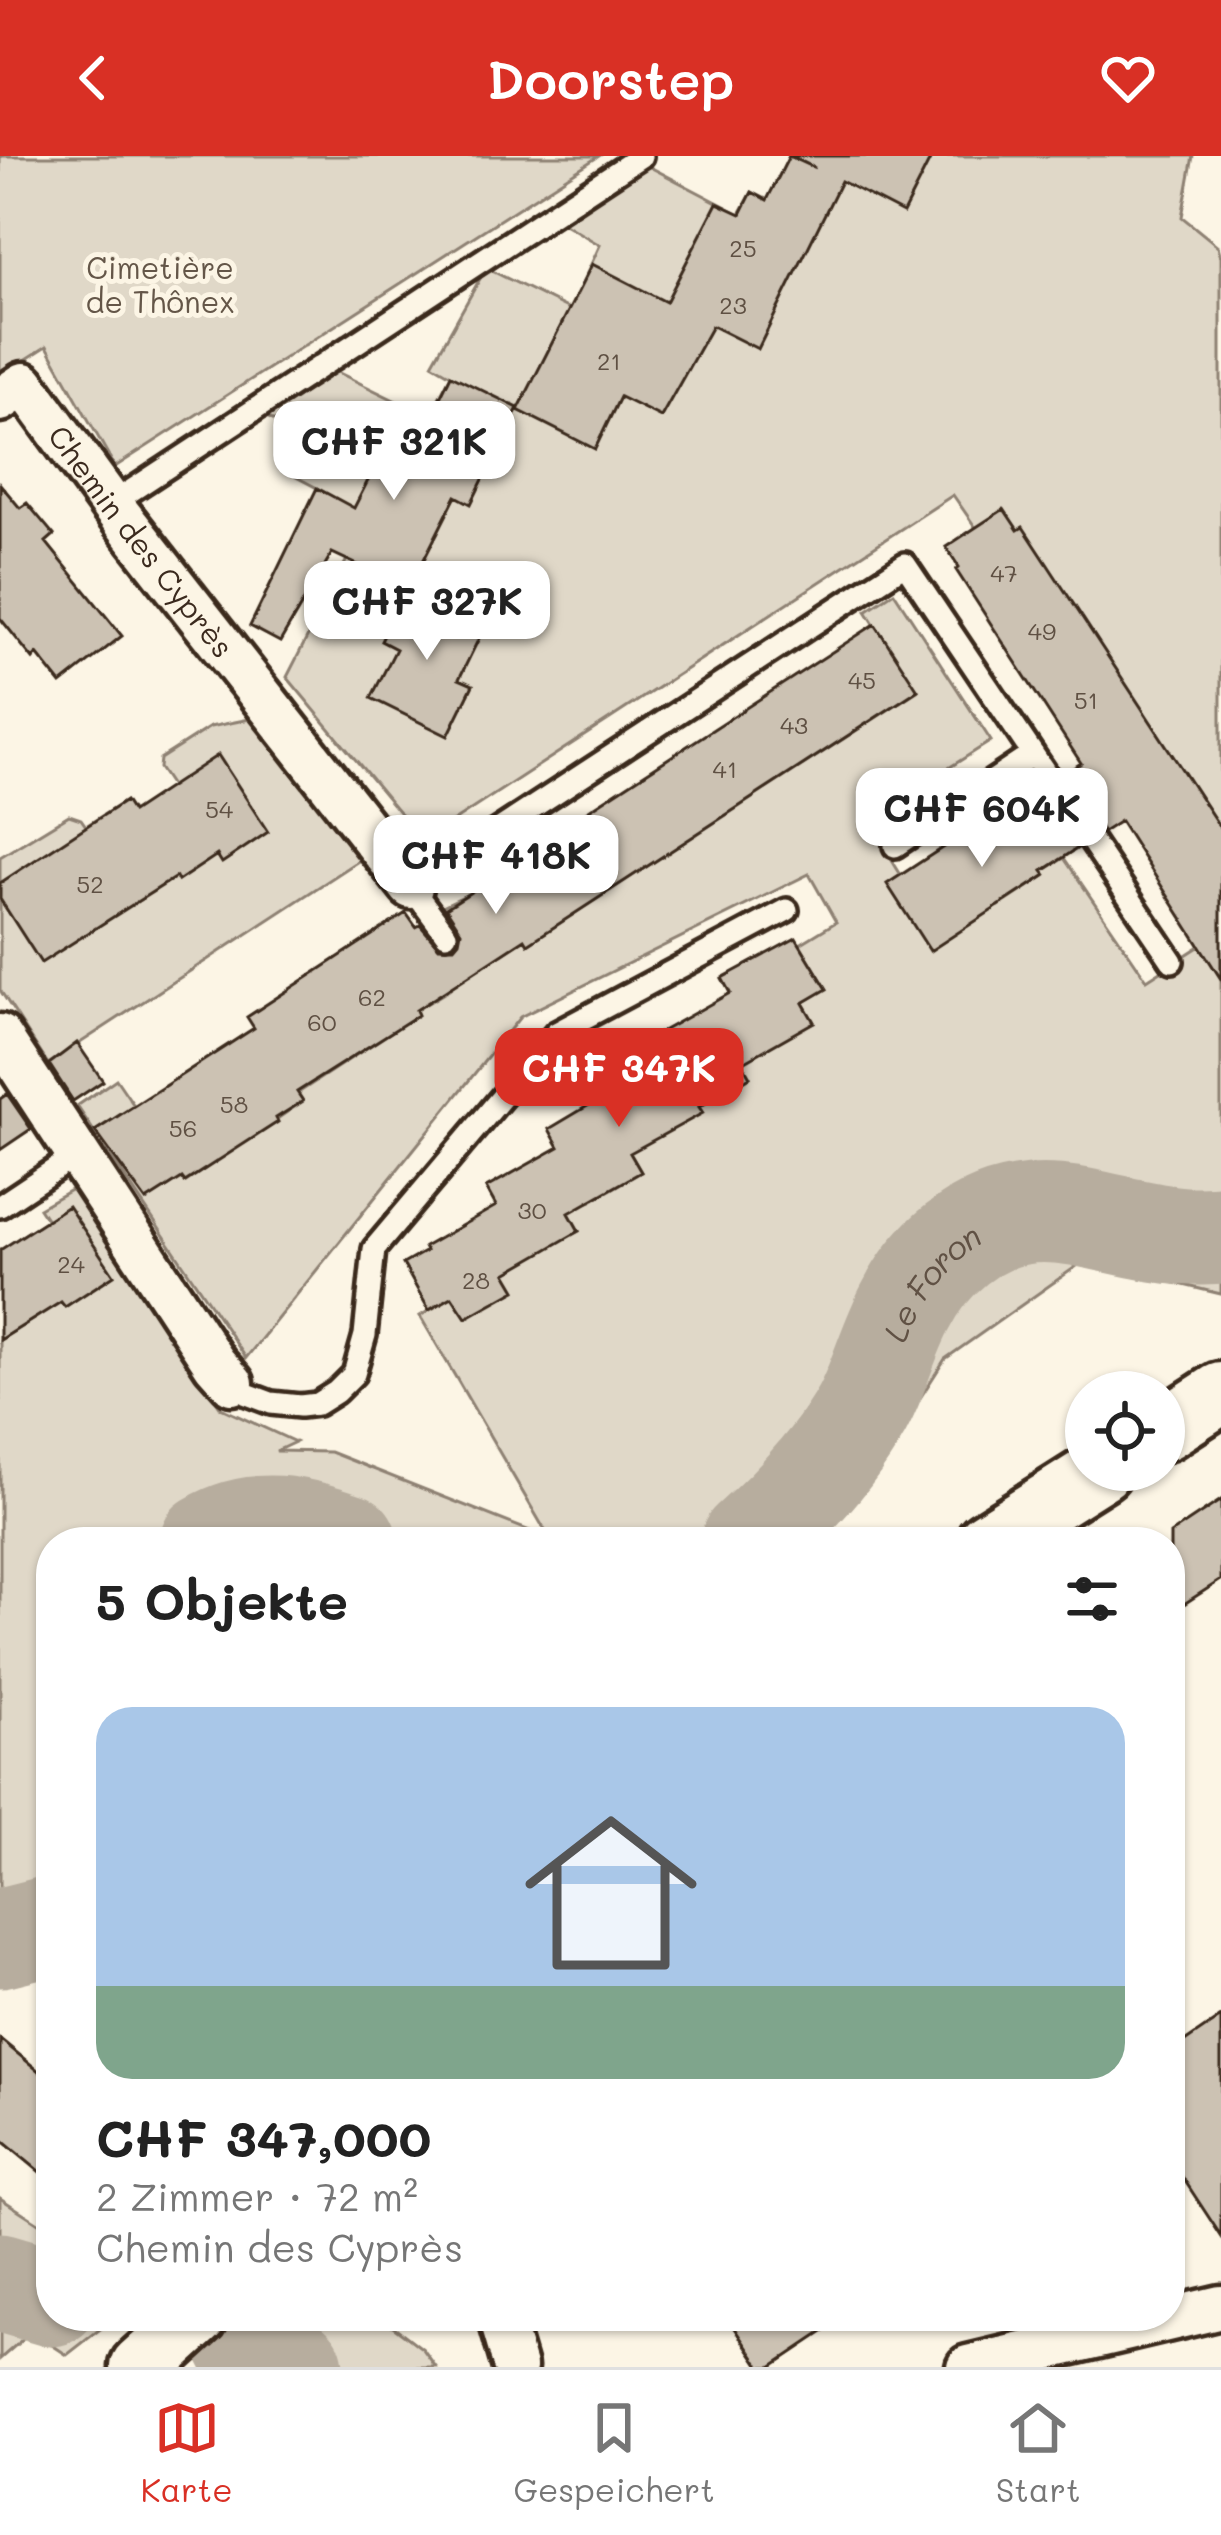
<!DOCTYPE html>
<html lang="de">
<meta charset="utf-8">
<style>
:root{--surface:#fff;--page:#f2f2f2;--text:#222;--muted:#767676;--line:#e0e0e0;--accent:#d93025}
body{margin:0;font-family:Mali,sans-serif;background:var(--page);color:var(--text);height:100vh;display:flex;flex-direction:column;font-size:45px;white-space:nowrap}
*{box-sizing:border-box;margin:0}
p{font-size:39px;color:var(--muted)}
.icon{flex:none;width:66px;height:66px;fill:none;stroke:currentColor;stroke-width:2;stroke-linecap:round;stroke-linejoin:round}
.map{position:relative;flex:1;overflow:hidden}
.drawer{position:absolute;left:36px;top:1371px;width:1149px;height:804px;display:flex;flex-direction:column;background:var(--surface);border-radius:48px;box-shadow:0 3px 9px #0004}
.drawer>*{flex:none}
.buttons{position:absolute;left:1065px;top:1215px;display:grid;gap:24px}
.buttons a{display:grid;place-items:center;width:120px;height:120px;border-radius:50%;background:var(--surface);box-shadow:0 3px 9px #0004;font-size:60px}
.price{position:absolute;translate:-50% -102px;padding:0 27px;border-radius:24px;background:#fff;color:#222;font-size:39px;line-height:78px;filter:drop-shadow(0 3px 6px #0008)}
.price::after{content:'';position:absolute;left:50%;top:72px;width:36px;height:27px;margin-left:-18px;background:inherit;clip-path:polygon(0 0,100% 0,50% 100%)}
.price.current{background:var(--accent);color:#fff}
ul{padding:0;list-style:none}
li{display:grid;align-content:center;gap:24px;height:636px;padding:0 60px}
li+li{border-top:3px solid var(--line)}
li span{display:grid;place-items:center;height:372px;border-radius:36px;color:#555}
li>.icon{margin-inline-start:auto}
span .icon{width:216px;height:216px;fill:#fffc;stroke-width:1}
li b{font-size:51px}
h2{display:flex;justify-content:space-between;align-items:center;height:144px;padding:0 60px;font-size:51px}
header{display:flex;justify-content:space-between;align-items:center;height:156px;padding:0 60px;background:var(--accent);color:#fff;font-size:54px;font-weight:600}
.tab-bar{display:flex;justify-content:space-around;align-items:center;height:168px;border-top:3px solid var(--line);background:var(--surface);font-size:33px;color:var(--muted)}
.tab-bar a{display:grid;justify-items:center;gap:6px}
.tab-bar .current{color:var(--accent)}
.map>svg:first-child{display:block}
.green{fill:#e0d8c8;stroke:#8e8173;stroke-width:3}
.lines{fill:none;stroke-linecap:round;stroke-linejoin:round}
.river{stroke:#b7ad9e;stroke-width:99}
.building{fill:#ccc2b3;stroke:#3b2a1e;stroke-width:3}
.lane-casing{stroke:#3b2a1e;stroke-width:30}
.street-casing{stroke:#3b2a1e;stroke-width:51}
.secondary-casing{stroke:#3b2a1e;stroke-width:69}
.lane{stroke:#fcf5e5;stroke-width:21}
.street{stroke:#fcf5e5;stroke-width:42}
.secondary{stroke:#fcf5e5;stroke-width:60}
.labels{text-anchor:middle;dominant-baseline:central;stroke-width:10;stroke-linejoin:round;paint-order:stroke}
.number-label{font-size:24px;fill:#5f5043}
.park-label{font-size:30px;fill:#645648;stroke:#fcf5e5}
.street-label{font-size:30px;fill:#3b2a1e;stroke:#fcf5e5}
.water-label{font-size:33px;font-style:italic;fill:#605144;stroke:#fcf5e5}
</style>
<header><svg class="icon" aria-label="back" viewBox="0 0 24 24"><path d="M15 5l-7 7 7 7"/></svg>Doorstep<svg class="icon" aria-label="heart" viewBox="0 0 24 24"><path d="M12 20l-8-8c-3-5 5-10 8-4 3-6 11-1 8 4z"/></svg></header>
<div class="map">
<svg width="1221" height="2211" viewBox="0 0 1221 2211">
<rect width="100%" height="100%" fill="#fcf5e5"/>
<filter id="ink" filterUnits="userSpaceOnUse"><feTurbulence type="fractalNoise" baseFrequency=".00833" numOctaves="2"/><feDisplacementMap in="SourceGraphic" scale="24" xChannelSelector="R" yChannelSelector="G"/><feConvolveMatrix kernelMatrix="1 2 1 2 8 2 1 2 1" color-interpolation-filters="sRGB"/></filter>
<g filter="url(#ink)">
<path class="green" d="M 0,0 L 599,0 L 115,311 L 47,190 L 0,220 Z
M 789,0 L 1193,0 L 1182,61 L 1218,90 L 1221,101 L 1221,674 L 1018,374 L 976,372 L 953,339 L 423,685 L 287,521 L 358,382 L 317,332 L 281,313 L 300,278 L 265,260 L 335,215 L 429,261 L 451,219 L 432,208 L 486,112 L 622,179 L 581,130 L 600,89 L 561,66 L 646,9 L 740,58 L 752,36 L 768,44 Z
M 894,436 L 991,585 L 867,664 L 901,719 L 999,750 L 1045,720 L 1043,715 L 1064,702 L 1147,824 L 1200,790 L 1221,796 L 1221,1057 L 1190,1054 L 1133,1043 L 1221,1080 L 1221,1138 L 1084,1105 L 945,1203 L 869,1322 L 820,1386 L 51,1386 L 51,1811 L 0,1817 L 0,1184 L 39,1159 L 56,1139 L 20,1081 L 47,1064 L 39,1052 L 74,1032 L 221,1252 L 295,1286 L 276,1295 L 330,1296 L 550,1383 L 420,1160 L 452,1141 L 515,1134 L 503,1112 L 579,1075 L 566,1053 L 591,1045 L 641,1016 L 628,994 L 702,956 L 699,951 L 749,922 L 738,900 L 814,866 L 803,847 L 826,832 L 800,788 L 836,766 L 809,718 L 520,861 L 246,1202 L 77,950 L 116,923 L 186,1026 L 303,945 L 298,937 L 417,859 L 416,854 L 449,834 L 429,804 L 458,778 L 438,752 L 466,739 L 503,797 L 525,783 L 528,788 L 917,535 L 866,455 Z
M 250,563 L 363,702 L 48,908 L 0,834 L 0,701 L 69,659 L 81,663 L 86,670 L 125,645 L 161,698 L 171,630 L 159,612 L 160,603 L 210,571 Z
M 0,2042 L 51,2075 L 51,2160 L 117,2160 L 67,2199 L 52,2189 L 24,2182 L 0,2203 Z
M 307,2160 L 380,2160 L 423,2193 L 436,2211 L 347,2211 L 291,2176 Z"/>
<g class="lines">
<g class="river">
<path d="M 209,1386 C 255,1358 300,1369 348,1386"/>
<path id="s1" d="M 750,1386 C 792,1348 834,1304 862,1254 C 879,1222 888,1185 905,1153 C 930,1103 974,1063 1031,1058 C 1079,1054 1127,1075 1175,1079 C 1190,1081 1206,1080 1221,1079"/>
<path d="M 0,1782 L 51,1769"/>
<path d="M 0,2126 L 51,2141"/>
<path d="M 244,2187 L 273,2198 L 294,2211"/>
</g>
</g>
<path class="building" d="M 789,0 L 815,12 L 791,0 L 932,0 L 903,57 L 841,25 L 758,193 L 712,170 L 661,261 L 620,241 L 595,293 L 518,254 L 592,108 L 666,146 L 717,47 L 741,58 L 752,36 L 767,44 Z
M 451,219 L 518,252 L 471,348 L 456,340 L 409,433 L 332,397 L 280,486 L 250,470 L 317,332 L 354,352 L 380,301 L 394,308 L 420,257 L 430,262 Z
M 0,328 L 20,352 L 27,347 L 54,379 L 46,386 L 122,480 L 61,528 L 37,498 L 33,503 L 0,462 Z
M 1004,353 L 1018,374 L 1023,371 L 1221,673 L 1221,823 L 1120,665 L 1103,676 L 1064,618 L 1081,607 L 956,414 L 959,411 L 946,391 Z
M 407,433 L 484,472 L 459,523 L 473,529 L 448,580 L 371,542 L 396,493 L 381,485 Z
M 875,468 L 918,534 L 528,788 L 525,783 L 416,854 L 418,859 L 297,936 L 303,945 L 276,962 L 278,966 L 185,1026 L 182,1022 L 146,1045 L 95,975 L 254,872 L 247,861 L 406,757 L 416,771 L 420,769 L 439,791 L 454,791 L 459,785 L 461,775 L 446,752 L 488,725 L 486,721 Z
M 218,599 L 268,676 L 222,707 L 217,699 L 178,725 L 176,721 L 41,807 L 0,743 L 0,727 L 125,645 L 132,656 Z
M 1040,635 L 1078,692 L 1043,715 L 1046,719 L 930,795 L 887,728 L 1003,652 L 1005,658 Z
M 796,782 L 827,833 L 803,847 L 814,866 L 742,907 L 750,921 L 699,951 L 703,957 L 630,997 L 641,1016 L 569,1057 L 579,1075 L 506,1117 L 516,1134 L 466,1162 L 452,1141 L 429,1154 L 403,1108 L 426,1095 L 424,1091 L 496,1050 L 486,1032 L 559,991 L 549,973 L 621,930 L 611,914 L 662,885 L 657,878 L 730,837 L 722,822 Z
M 77,887 L 103,925 L 73,945 L 49,908 Z
M 7,938 L 31,973 L 0,994 L 0,943 Z
M 68,1050 L 114,1119 L 65,1151 L 61,1146 L 0,1184 L 0,1094 Z
M 1221,1344 L 1221,1424 L 1170,1457 L 1170,1378 Z
M 1221,1861 L 1221,2080 L 1170,2002 L 1170,1896 Z
M 0,1883 L 51,1925 L 51,2025 L 0,1983 Z
M 727,2160 L 847,2160 L 771,2211 L 761,2211 Z"/>
<g class="lines">
<g class="lane-casing">
<path id="lane" d="M 111,348 L 641,0
M 895,690 L 1033,598
M 446,778 L 411,731 L 905,408 L 1172,805
M 0,1050 L 78,998
M 232,1227 L 247,1238 L 271,1247 L 300,1250 L 317,1248 L 336,1236 L 354,1218 L 365,1179 L 374,1093 L 556,877 L 787,754"/>
</g>
<g class="street-casing">
<g id="street">
<path id="s2" d="M 0,244 L 24,228 L 111,348 L 411,731"/>
<path d="M 0,880 L 215,1208 L 232,1227"/>
<path d="M 500,2160 L 515,2211"/>
<path d="M 968,2211 L 1221,2151"/>
</g>
</g>
<g class="secondary-casing">
<path id="secondary" d="M 1164,1274 L 1221,1237
M 987,1386 L 1101,1314
M 141,2211 L 197,2160"/>
</g>
<use href="#lane" class="lane"/>
<use href="#street" class="street"/>
<use href="#secondary" class="secondary"/>
</g>
</g>
<g class="labels">
<g class="number-label">
<text x="743" y="91">25</text>
<text x="733" y="148">23</text>
<text x="609" y="204">21</text>
<text x="1004" y="416">47</text>
<text x="1042" y="474">49</text>
<text x="862" y="523">45</text>
<text x="1086" y="543">51</text>
<text x="794" y="568">43</text>
<text x="725" y="612">41</text>
<text x="219" y="652">54</text>
<text x="90" y="727">52</text>
<text x="372" y="840">62</text>
<text x="322" y="865">60</text>
<text x="234" y="947">58</text>
<text x="183" y="971">56</text>
<text x="532" y="1053">30</text>
<text x="71" y="1107">24</text>
<text x="476" y="1123">28</text>
</g>
<g class="park-label">
<text x="160" y="111">Cimetière<tspan x="160" dy="34">de Thônex</tspan></text>
</g>
<g class="street-label">
<text stroke="none"><textPath href="#s2" startOffset="225">Chemin des Cyprès</textPath></text>
</g>
<g class="water-label">
<text stroke="none"><textPath href="#s1" startOffset="321">Le Foron</textPath></text>
</g>
</g>
</svg>
<div class="buttons">
<a><svg class="icon" aria-label="locate" viewBox="0 0 24 24"><circle cx="12" cy="12" r="6"/><path d="M12 2v4M12 18v4M2 12h4M18 12h4"/></svg></a>
</div>
<b class="price" style="left:394px;top:347px">CHF 321K</b>
<b class="price" style="left:427px;top:507px">CHF 327K</b>
<b class="price" style="left:982px;top:714px">CHF 604K</b>
<b class="price" style="left:496px;top:761px">CHF 418K</b>
<b class="price current" style="left:619px;top:974px">CHF 347K</b>
<section class="drawer">
<h2>5 Objekte<svg class="icon" aria-label="filters" viewBox="0 0 24 24"><path d="M4 7h16M4 17h16"/><circle cx="9" cy="7" r="2"/><circle cx="15" cy="17" r="2"/></svg></h2>
<ul>
<li><span style="background:linear-gradient(#a9c7e8 75%,#7fa58c 0)"><svg class="icon" aria-label="home" viewBox="0 0 24 24"><path d="M3 11l9-7 9 7M6 9v11h12V9"/></svg></span><div><b>CHF 347,000</b><p>2 Zimmer · 72 m²</p><p>Chemin des Cyprès</p></div></li>
</ul>
</section>
</div>
<nav class="tab-bar">
<a class="current"><svg class="icon" aria-label="map" viewBox="0 0 24 24"><path d="M3 6l6-2 6 2 6-2v14l-6 2-6-2-6 2zM9 4v14M15 6v14"/></svg>Karte</a>
<a><svg class="icon" aria-label="saved" viewBox="0 0 24 24"><path d="M7 4h10v16l-5-4-5 4z"/></svg>Gespeichert</a>
<a><svg class="icon" aria-label="home" viewBox="0 0 24 24"><path d="M3 11l9-7 9 7M6 9v11h12V9"/></svg>Start</a>
</nav>
